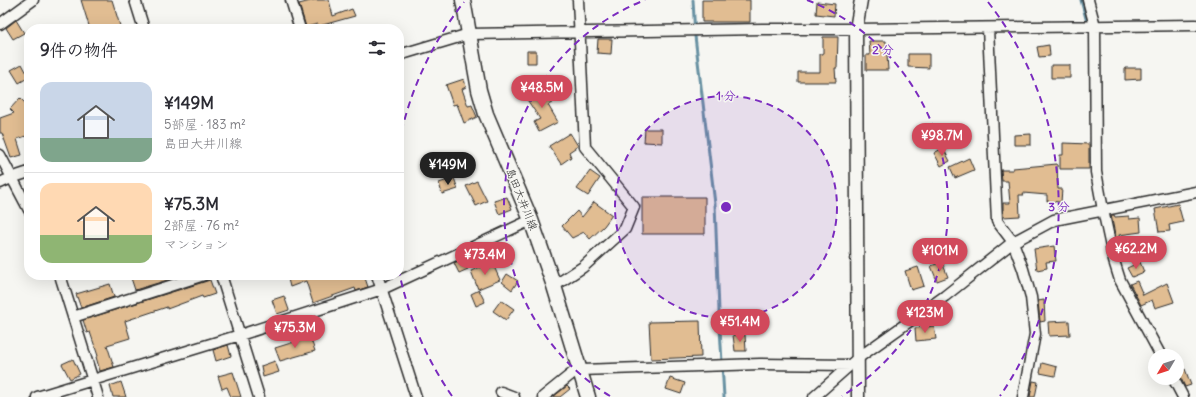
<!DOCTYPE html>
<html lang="ja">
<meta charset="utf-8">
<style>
:root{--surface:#fff;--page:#f7f7f7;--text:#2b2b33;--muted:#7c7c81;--line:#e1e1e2;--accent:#d1495b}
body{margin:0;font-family:Delius,"Klee One",sans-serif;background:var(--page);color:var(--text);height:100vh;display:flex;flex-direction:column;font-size:15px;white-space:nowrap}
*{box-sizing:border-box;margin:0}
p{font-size:13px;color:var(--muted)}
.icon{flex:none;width:22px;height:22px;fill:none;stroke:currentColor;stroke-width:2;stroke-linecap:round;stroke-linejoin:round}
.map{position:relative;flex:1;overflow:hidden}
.drawer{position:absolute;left:24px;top:24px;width:380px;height:256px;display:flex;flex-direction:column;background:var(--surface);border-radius:16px;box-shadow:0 4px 16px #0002}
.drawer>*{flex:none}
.needle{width:26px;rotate:231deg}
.buttons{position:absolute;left:1148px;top:349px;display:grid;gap:8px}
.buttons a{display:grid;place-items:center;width:36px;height:36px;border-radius:50%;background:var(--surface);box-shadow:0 4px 16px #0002;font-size:20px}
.price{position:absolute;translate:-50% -34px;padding:0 9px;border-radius:14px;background:var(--accent);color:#fff;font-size:13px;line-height:26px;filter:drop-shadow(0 1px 2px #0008)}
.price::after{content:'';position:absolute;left:50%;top:24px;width:12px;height:9px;margin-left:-6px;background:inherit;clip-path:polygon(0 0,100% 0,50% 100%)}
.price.current{background:#222;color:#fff}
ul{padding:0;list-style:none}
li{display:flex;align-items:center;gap:12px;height:100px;padding:0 16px}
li+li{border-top:1px solid var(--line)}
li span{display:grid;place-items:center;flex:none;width:112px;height:80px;border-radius:12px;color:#555}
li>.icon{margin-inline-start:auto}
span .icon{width:48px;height:48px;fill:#fffc;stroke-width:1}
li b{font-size:17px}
h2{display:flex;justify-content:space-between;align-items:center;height:48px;padding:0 16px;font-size:17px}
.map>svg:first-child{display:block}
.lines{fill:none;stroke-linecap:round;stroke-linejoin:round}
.stream{stroke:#6891a2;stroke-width:3}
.building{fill:#e1bd92;stroke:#2b2b2b}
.minor-casing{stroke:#2b2b2b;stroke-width:13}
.tertiary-casing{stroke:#2b2b2b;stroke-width:15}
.secondary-casing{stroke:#2b2b2b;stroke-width:17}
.minor{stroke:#f6f6f2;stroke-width:10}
.tertiary{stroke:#f6f6f2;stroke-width:12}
.secondary{stroke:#f6f6f2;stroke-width:14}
.ring{fill:none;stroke:#7b2cbf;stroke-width:2;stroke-dasharray:7 5}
.labels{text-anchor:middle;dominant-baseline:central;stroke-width:3;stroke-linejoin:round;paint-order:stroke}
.street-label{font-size:11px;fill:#2b2b2b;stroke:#f6f6f2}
.centre{fill:#7b2cbf;stroke:#f6f6f2;stroke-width:2}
.ring-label{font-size:12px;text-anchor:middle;font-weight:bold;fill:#7b2cbf;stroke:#f6f6f2;stroke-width:3;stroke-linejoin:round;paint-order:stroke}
</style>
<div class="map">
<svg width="1196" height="397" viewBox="0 0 1196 397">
<rect width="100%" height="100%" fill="#f6f6f2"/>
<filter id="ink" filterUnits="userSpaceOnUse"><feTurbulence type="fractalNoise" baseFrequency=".025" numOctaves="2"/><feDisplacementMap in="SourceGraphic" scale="8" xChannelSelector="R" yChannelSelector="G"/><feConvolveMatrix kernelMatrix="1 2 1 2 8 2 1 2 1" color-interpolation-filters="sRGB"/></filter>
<g filter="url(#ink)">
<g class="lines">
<path class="stream" d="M 693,0 L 695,36 L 715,204 L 719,311 L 724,397
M 1081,0 L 1087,22"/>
</g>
<path class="building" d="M 81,0 L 112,0 L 121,29 L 90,29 Z
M 314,0 L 329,0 L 333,16 L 352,9 L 355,16 L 319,26 L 318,24 L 306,27 L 299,4 Z
M 702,0 L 750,0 L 750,22 L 702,22 Z
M 817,2 L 835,4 L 834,16 L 816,14 Z
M 16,20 L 24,33 L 13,39 L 6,28 Z
M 823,37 L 838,37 L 837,68 L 835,68 L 836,82 L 798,82 L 798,72 L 820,72 L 820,54 L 823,54 Z
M 598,39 L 612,39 L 611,54 L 597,53 Z
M 869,41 L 886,41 L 888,70 L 866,70 L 866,55 L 870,55 Z
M 1049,45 L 1050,56 L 1039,57 L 1037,47 Z
M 527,51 L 536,51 L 536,63 L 527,63 Z
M 908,54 L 929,54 L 929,68 L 908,67 Z
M 22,64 L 29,77 L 19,83 L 11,70 Z
M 1051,65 L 1070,65 L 1070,78 L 1051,78 Z
M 1125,68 L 1141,68 L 1141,79 L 1125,80 Z
M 464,79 L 466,87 L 462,89 L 468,106 L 472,105 L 477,117 L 464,123 L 457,104 L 453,105 L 446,85 Z
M 534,89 L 537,94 L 545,89 L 552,103 L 548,105 L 558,122 L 539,132 L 534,122 L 540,119 L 524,95 Z
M 20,98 L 29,107 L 29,135 L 17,139 L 22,155 L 11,158 L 2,133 L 0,133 L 0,118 L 14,113 L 10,109 Z
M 645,129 L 662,129 L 662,143 L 644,142 Z
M 570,133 L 578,146 L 569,152 L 571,157 L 561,164 L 549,146 Z
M 1031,134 L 1031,145 L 1014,145 L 1014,135 Z
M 1063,143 L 1089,144 L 1089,169 L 1060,169 L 1060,155 L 1063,155 Z
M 943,148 L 950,161 L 941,166 L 934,153 Z
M 969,158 L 974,170 L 955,178 L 950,167 Z
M 1057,164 L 1058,189 L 1062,189 L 1061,202 L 1047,201 L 1047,195 L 1023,193 L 1024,195 L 1019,195 L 1020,216 L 1003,217 L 1003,203 L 1010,203 L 1008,181 L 1002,181 L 1001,170 L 1013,170 L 1013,168 Z
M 590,171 L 600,178 L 588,196 L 577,189 Z
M 454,178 L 458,189 L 442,194 L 439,183 Z
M 477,181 L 487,201 L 476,206 L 466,186 Z
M 507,197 L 512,209 L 499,214 L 494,201 Z
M 642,197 L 705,197 L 705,234 L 642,234 Z
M 594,202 L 612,215 L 604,226 L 590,239 L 584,232 L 572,238 L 562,226 L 577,211 L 582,217 Z
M 1178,204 L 1183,222 L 1169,225 L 1170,231 L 1159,232 L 1155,209 Z
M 1111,215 L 1114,215 L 1115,217 L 1129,216 L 1129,219 L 1140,218 L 1141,232 L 1119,235 L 1120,238 L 1116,239 Z
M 494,244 L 498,251 L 486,257 L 482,250 Z
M 1054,246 L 1056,261 L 1046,262 L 1047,268 L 1037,270 L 1034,249 Z
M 463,259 L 468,269 L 459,273 L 454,263 Z
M 492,262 L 500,280 L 478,289 L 471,271 Z
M 942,262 L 948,277 L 937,281 L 931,266 Z
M 1140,262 L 1144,272 L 1132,277 L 1127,268 Z
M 918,267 L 924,286 L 911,290 L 905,271 Z
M 507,274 L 518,281 L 512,290 L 502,282 Z
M 139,275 L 181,275 L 181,276 L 135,290 L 131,278 Z
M 287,275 L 364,275 L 368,287 L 356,291 L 355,288 L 313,303 L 306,281 L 290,287 Z
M 210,280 L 215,294 L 203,298 L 202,296 L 167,309 L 167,307 L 125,321 L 130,338 L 107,345 L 114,367 L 100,371 L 96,357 L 98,356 L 90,332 L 87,333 L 83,320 Z
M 1137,281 L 1143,295 L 1167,283 L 1174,302 L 1155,308 L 1152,300 L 1141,305 L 1130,284 Z
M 110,284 L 114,297 L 81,308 L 76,294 Z
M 479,290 L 485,302 L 476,306 L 471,294 Z
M 284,296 L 289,310 L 277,314 L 272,300 Z
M 501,300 L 514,309 L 506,320 L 493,311 Z
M 1044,300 L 1045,321 L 1040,322 L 1038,301 Z
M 700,321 L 701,357 L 651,359 L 649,322 Z
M 1069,321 L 1070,335 L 1049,336 L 1048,322 Z
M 934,326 L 936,339 L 916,341 L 915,328 Z
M 733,335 L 745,335 L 746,351 L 735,351 Z
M 310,337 L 315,351 L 280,361 L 275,348 Z
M 228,345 L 231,356 L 216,361 L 213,350 Z
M 73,359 L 80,374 L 70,379 L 62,364 Z
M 275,361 L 279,372 L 263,377 L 261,366 Z
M 1042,363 L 1057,367 L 1055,376 L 1040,373 Z
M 1185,369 L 1191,385 L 1185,387 L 1178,372 Z
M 233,372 L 241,397 L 231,397 L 227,387 L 222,389 L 218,376 Z
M 670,378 L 685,383 L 681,394 L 666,389 Z
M 1033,381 L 1038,382 L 1035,397 L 1030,397 Z
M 121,382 L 126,397 L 113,397 L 110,386 Z
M 567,386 L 570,389 L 560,397 L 553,397 Z"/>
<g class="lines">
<g class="minor-casing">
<path id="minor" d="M 135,0 L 144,29
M 291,0 L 300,29
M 1088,0 L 1095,26 L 1096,172 L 1103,210 L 1114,261 L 1120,280 L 1161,356
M 0,24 L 33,0
M 988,28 L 997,221 L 1013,242 L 1023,269 L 1031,297 L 1035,334 L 1023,397
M 399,55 L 469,34 L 762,29 L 856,29 L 1196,25
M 0,155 L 29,210
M 0,183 L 11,178 L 29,172
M 60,275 L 98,397
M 221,275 L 259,397
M 377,275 L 416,397
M 554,286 L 583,267 L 625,229 L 634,207 L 585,147 L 578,0
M 73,317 L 204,275
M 1173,378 L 1183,397
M 501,392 L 514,397
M 37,397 L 240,335 L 382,289 L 531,220
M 543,397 L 574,372 L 581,370 L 760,364 L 851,365
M 814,397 L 858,358 L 945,296 L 1013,242 L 1054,220 L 1196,192"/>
</g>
<g class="tertiary-casing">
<path id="tertiary" d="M 858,397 L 856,29 L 861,0"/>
</g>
<g class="secondary-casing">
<path id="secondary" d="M 463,0 L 479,90 L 486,114 L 531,220 L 554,286 L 588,397"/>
</g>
<use href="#minor" class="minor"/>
<use href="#tertiary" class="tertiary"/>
<use href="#secondary" class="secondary"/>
</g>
</g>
<circle cx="726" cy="207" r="111" fill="#7b2cbf" fill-opacity=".12"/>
<g class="ring">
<circle cx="726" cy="207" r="111"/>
<path d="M610 396A222 222 0 0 1 645 0M807 0A222 222 0 0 1 842 396"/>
<path d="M452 396A333 333 0 0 1 399 271M399 143A333 333 0 0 1 464 2M988 2A333 333 0 0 1 1000 396"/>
</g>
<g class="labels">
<g class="street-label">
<text transform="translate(522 199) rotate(68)">島田大井川線</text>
</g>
</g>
<circle cx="726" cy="207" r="6" class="centre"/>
<g class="ring-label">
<text x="883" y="54">2 分</text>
<text x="726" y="100">1 分</text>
<text x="1059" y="211">3 分</text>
</g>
</svg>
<div class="buttons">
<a><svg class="needle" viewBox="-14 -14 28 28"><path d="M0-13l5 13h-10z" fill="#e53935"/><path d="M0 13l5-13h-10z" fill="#7c7c81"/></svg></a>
</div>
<b class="price" style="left:542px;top:109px">¥48.5M</b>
<b class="price" style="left:942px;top:157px">¥98.7M</b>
<b class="price current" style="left:448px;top:186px">¥149M</b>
<b class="price" style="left:1136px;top:270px">¥62.2M</b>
<b class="price" style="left:940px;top:272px">¥101M</b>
<b class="price" style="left:485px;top:276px">¥73.4M</b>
<b class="price" style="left:925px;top:334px">¥123M</b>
<b class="price" style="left:740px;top:343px">¥51.4M</b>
<b class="price" style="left:295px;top:349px">¥75.3M</b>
<section class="drawer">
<h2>9件の物件<svg class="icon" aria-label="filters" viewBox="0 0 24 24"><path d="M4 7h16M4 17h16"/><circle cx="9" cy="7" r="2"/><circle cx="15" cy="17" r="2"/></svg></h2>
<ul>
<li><span style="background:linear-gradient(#c9d6e8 70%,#7fa58c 0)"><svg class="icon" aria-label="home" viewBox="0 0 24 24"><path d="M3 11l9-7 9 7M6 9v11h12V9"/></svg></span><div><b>¥149M</b><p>5部屋 · 183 m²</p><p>島田大井川線</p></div></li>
<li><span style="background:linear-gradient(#ffd9b3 65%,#8fb573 0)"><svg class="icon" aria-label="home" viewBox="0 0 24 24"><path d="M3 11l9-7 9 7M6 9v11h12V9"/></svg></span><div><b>¥75.3M</b><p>2部屋 · 76 m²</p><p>マンション</p></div></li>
</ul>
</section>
</div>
